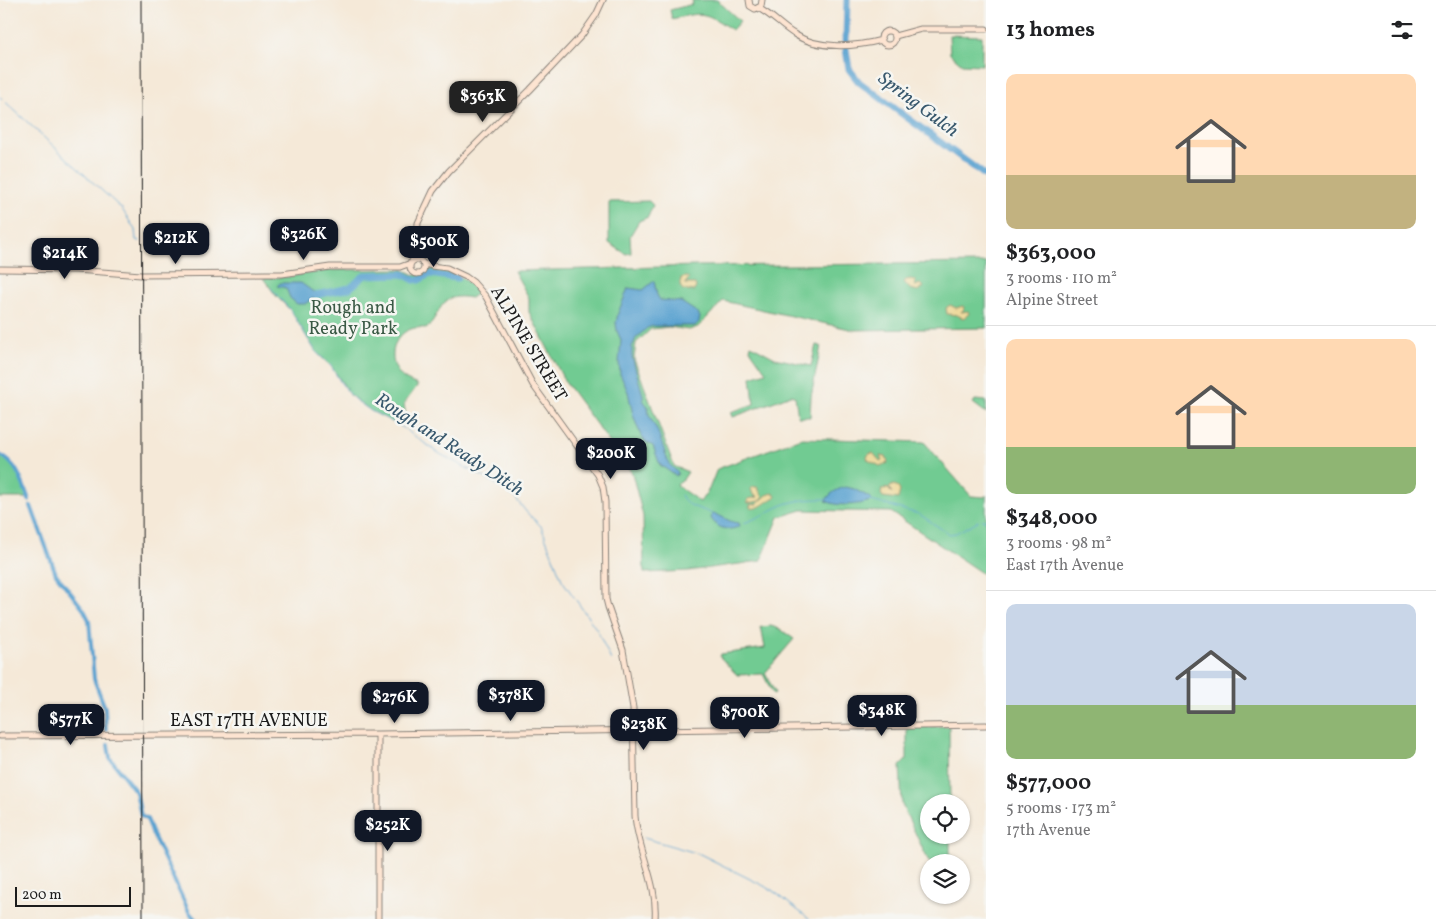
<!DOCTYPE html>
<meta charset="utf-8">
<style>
:root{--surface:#fff;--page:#f2f2f2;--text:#202124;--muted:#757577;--line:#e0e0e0;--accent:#111827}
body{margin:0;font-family:Vollkorn,serif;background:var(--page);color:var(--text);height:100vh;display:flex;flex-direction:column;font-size:19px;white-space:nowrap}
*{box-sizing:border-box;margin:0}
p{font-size:16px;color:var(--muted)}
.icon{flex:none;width:28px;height:28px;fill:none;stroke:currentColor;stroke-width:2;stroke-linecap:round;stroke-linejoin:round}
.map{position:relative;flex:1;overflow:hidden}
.panel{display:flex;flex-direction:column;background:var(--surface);width:450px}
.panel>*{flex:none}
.fabs{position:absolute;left:920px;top:794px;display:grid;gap:10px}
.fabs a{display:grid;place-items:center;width:50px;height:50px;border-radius:50%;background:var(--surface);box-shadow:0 1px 4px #0004;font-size:25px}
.scale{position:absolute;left:15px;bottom:12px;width:116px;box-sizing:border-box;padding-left:5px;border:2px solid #1c1c1c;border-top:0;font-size:14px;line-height:18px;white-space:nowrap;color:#1c1c1c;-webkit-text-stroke:4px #f6f6f2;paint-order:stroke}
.price{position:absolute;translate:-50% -42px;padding:0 11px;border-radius:10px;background:var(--accent);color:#fff;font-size:16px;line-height:32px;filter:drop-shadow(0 1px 2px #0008)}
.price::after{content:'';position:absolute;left:50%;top:30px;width:15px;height:11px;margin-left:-8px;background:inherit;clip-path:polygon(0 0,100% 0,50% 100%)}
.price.active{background:#222;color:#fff}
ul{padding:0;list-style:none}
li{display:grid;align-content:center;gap:10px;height:265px;padding:0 20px}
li+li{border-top:1px solid var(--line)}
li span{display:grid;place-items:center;height:155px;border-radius:10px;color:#555}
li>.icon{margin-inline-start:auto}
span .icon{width:90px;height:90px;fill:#fffc;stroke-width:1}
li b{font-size:21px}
h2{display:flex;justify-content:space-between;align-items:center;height:60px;padding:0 20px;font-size:21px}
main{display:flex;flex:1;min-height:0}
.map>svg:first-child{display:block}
.green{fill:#71cb92;stroke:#467457}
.sand{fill:#eeda9e;stroke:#857b5d}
.water{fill:#5aa2d0;stroke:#3b5f76}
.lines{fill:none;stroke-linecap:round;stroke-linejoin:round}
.stream{stroke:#5aa2d0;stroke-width:1}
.canal{stroke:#5aa2d0;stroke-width:4}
.river{stroke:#5aa2d0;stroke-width:7}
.secondary-casing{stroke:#88827a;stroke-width:7}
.secondary{stroke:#fde4d1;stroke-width:5}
.rail{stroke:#1c1c1c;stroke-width:1}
.labels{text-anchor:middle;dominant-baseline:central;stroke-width:5;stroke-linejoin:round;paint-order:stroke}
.park-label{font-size:18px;fill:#3a5945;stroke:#f6f6f2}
.street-label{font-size:18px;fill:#1c1c1c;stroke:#f6f6f2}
.water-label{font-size:19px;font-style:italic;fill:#38586d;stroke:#f6f6f2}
</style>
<main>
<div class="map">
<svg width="986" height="919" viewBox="0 0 986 919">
<rect width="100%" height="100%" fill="#f6f6f2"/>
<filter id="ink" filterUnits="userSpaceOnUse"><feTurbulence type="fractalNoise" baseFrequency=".02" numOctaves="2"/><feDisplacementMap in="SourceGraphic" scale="10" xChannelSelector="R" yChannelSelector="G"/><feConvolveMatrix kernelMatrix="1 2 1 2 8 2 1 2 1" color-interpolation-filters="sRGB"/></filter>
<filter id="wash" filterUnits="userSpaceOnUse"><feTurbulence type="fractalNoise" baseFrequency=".0096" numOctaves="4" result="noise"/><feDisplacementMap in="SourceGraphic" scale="20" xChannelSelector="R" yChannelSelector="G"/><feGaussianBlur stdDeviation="1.12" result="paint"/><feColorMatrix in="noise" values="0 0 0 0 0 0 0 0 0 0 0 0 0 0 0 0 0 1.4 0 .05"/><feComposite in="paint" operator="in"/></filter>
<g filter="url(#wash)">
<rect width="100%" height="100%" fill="#f5e9d8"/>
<path class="green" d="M 692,0 L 717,0 L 740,21 L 732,30 C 705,12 704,11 672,19 L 670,10 L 693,4 Z
M 949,35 L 982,36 L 982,65 L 962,64 L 950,54 Z
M 649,201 L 653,205 L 648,217 L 639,221 L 630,236 L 631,253 L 626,254 L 609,243 L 609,202 Z
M 986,263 L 986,328 L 854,330 L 723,301 L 698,327 L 689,330 L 669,327 L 651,329 L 636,343 L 634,359 L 674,466 L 688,472 L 682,481 L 676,485 L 700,502 L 709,489 L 717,469 L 801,438 L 924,442 L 971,496 L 984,497 L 986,495 L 986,576 L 891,512 L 802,510 L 779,517 L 761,561 L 688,571 L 644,573 L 643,516 L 632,473 L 565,382 L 529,312 L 529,298 L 514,271 L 696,266 Z
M 403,269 L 415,275 C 421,275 424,270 430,269 C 448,267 467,280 479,292 L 471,298 C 439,292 443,311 427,328 C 421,328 416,327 411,329 C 393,335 388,358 398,372 C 402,379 410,382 418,385 L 404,404 L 406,417 L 399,425 L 371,411 L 351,396 L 331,366 L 316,352 L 291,311 L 277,297 L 263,278 L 287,277 L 331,270 Z
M 751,345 L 775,358 L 811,366 L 816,345 L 821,346 L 811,397 L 810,417 L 798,417 L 795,396 L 791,395 L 733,417 L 731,412 L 754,404 L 751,377 L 766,372 L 750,349 Z
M 975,400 L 986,401 L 986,413 L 973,403 Z
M 0,455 C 18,464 22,480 28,498 L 0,498 Z
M 771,626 L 780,629 L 794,639 L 765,673 L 775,693 L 773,694 L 763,674 L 737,675 L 720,657 L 721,654 L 765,648 L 761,627 Z
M 949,726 L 950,802 L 929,802 L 929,835 L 950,835 L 950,862 L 929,862 L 902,805 L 900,766 L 907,759 L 907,727 Z"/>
<path class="sand" d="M 686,277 L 689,278 L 685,284 L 695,284 L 696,287 L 694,291 L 683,290 L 680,286 L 681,278 Z
M 911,279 L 915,281 L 915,286 L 920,284 L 924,287 L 918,291 L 910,289 L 904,282 L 906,280 Z
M 950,305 L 956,308 L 963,306 L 964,309 L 961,312 L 968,311 L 969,314 L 963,318 L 957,315 L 947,314 L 946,308 Z
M 873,453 L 880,461 L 882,461 L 880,456 L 886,457 L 888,463 L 880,466 L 868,460 L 867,457 L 869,454 Z
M 893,485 L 897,486 L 900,491 L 898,499 L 883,497 L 881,494 L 882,490 L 887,488 L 892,493 L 889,488 Z
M 753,487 L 757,487 L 763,497 L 759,501 L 749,503 L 747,502 L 748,499 L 758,497 L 753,494 L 751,489 Z
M 773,493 L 776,495 L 775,497 C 766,501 760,510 750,508 L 750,505 L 757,504 L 767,495 Z"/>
<path class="water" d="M 654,281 L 657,295 L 660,300 L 681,302 L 698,313 L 700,317 L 699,322 L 695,326 L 653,326 L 647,328 L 636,338 L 632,347 L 632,357 L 643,395 L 643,400 L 648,407 L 649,415 L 658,432 L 669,464 L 678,473 L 676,476 L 660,465 L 653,446 L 646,442 L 641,436 L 633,415 L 628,392 L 620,374 L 619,362 L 621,340 L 617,331 L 616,323 L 618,313 L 628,288 L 643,290 Z
M 280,283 L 301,283 L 315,293 L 316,296 L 305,304 L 297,304 L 290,298 L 286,288 L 277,286 Z
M 846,487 L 854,489 L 871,498 L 871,501 C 859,505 837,507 826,501 C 828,494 839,488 846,487 Z
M 712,514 C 721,514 729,523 739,523 L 740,526 C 729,532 717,529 711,518 Z"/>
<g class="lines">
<path class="stream" d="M 0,97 L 122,209 L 135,230 L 136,240 L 140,241
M 271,288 L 291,311 L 316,352 L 331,366 L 341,383 L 354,399 L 371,411 L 399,425 L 440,454 L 493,482 L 516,499 L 528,514 L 541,526 L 562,580 L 597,630 L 611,660
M 681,495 C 688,509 700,507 712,514
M 871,501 L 919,514 L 949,534 L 956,533 L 978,521
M 982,520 L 986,520
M 744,523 C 755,519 765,514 776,508 C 791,500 809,499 826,499
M 644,838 L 700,854 L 772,890 L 809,919"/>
<path class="canal" d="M 0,455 C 18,464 22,482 29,500
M 31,506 L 56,574 L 84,610 L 89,620 L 94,679 L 105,708 L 106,730
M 108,745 L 110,758 L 136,792 L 141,816 L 147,819 L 153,835 L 189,912 L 195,919"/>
<path class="river" d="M 846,40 L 847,0
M 846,49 L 849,69 L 859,82 L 986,176
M 419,280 L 430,274 L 457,278
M 352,286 L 365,275 L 403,274 L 414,280
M 316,295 L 350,288"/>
</g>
</g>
<g filter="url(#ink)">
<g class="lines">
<g class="secondary-casing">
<path id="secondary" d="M 749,0 L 750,6 L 755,9 L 761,6 L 762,0
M 758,8 C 772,15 781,26 794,34 C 818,50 855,47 882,40
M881 38a7 7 0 1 1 14 0a7 7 0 1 1-14 0Z
M 895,36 L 921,29 L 986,29
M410 267a7 7 0 1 1 14 0a7 7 0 1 1-14 0Z
M 412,261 L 416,251 L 418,223 L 433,191 L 449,171 L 530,90 L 582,35 L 596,15 L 603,0
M 422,263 L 431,266 L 447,268 L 466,277 L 473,282 L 486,297 L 533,385 L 598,475 L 603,487 L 605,502 L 606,599 L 608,607 L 623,650 L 633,708 L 635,816 C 638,851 658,883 655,919
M 0,269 L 76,270 L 141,275 L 266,274 L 282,274 L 330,267 L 400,267 L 411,263
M 0,736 L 378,734 L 986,725
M 378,919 L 378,734"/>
</g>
<use href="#secondary" class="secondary"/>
<path class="rail" d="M 141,0 L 143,919"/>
</g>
</g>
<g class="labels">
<g class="park-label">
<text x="353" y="308">Rough and<tspan x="353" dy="21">Ready Park</tspan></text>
</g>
<g class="street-label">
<text transform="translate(528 344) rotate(59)">ALPINE STREET</text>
<text x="249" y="721">EAST 17TH AVENUE</text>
</g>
<g class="water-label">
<text transform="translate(918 105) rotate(37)">Spring Gulch</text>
<text transform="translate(449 445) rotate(33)">Rough and Ready Ditch</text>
</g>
</g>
</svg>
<div class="fabs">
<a><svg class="icon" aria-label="locate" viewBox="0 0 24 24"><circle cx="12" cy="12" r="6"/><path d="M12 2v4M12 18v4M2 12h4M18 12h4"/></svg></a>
<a><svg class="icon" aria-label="layers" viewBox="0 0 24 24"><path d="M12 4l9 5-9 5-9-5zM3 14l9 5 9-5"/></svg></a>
</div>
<div class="scale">200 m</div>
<b class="price active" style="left:483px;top:123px">$363K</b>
<b class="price" style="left:304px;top:261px">$326K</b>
<b class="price" style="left:176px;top:265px">$212K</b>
<b class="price" style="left:434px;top:268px">$500K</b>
<b class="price" style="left:65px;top:280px">$214K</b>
<b class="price" style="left:611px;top:480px">$200K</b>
<b class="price" style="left:511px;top:722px">$378K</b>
<b class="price" style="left:395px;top:724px">$276K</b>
<b class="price" style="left:882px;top:737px">$348K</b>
<b class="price" style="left:745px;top:739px">$700K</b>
<b class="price" style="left:71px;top:746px">$577K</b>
<b class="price" style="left:644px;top:751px">$238K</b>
<b class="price" style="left:388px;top:852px">$252K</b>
</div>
<section class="panel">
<h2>13 homes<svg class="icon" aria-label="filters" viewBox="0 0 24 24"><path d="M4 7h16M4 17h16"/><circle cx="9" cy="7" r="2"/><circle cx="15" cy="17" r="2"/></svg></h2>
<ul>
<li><span style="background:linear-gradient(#ffd9b3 65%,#c2b280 0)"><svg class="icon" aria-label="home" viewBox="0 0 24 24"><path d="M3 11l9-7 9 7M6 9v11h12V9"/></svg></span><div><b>$363,000</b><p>3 rooms · 110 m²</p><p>Alpine Street</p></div></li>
<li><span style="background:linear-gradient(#ffd9b3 70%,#8fb573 0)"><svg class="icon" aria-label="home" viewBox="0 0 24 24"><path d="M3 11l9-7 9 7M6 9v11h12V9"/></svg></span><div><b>$348,000</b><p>3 rooms · 98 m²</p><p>East 17th Avenue</p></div></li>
<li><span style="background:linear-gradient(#c9d6e8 65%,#8fb573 0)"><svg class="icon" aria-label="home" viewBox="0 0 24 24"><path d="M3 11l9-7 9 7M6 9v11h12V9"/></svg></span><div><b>$577,000</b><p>5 rooms · 173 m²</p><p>17th Avenue</p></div></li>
</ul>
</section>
</main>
